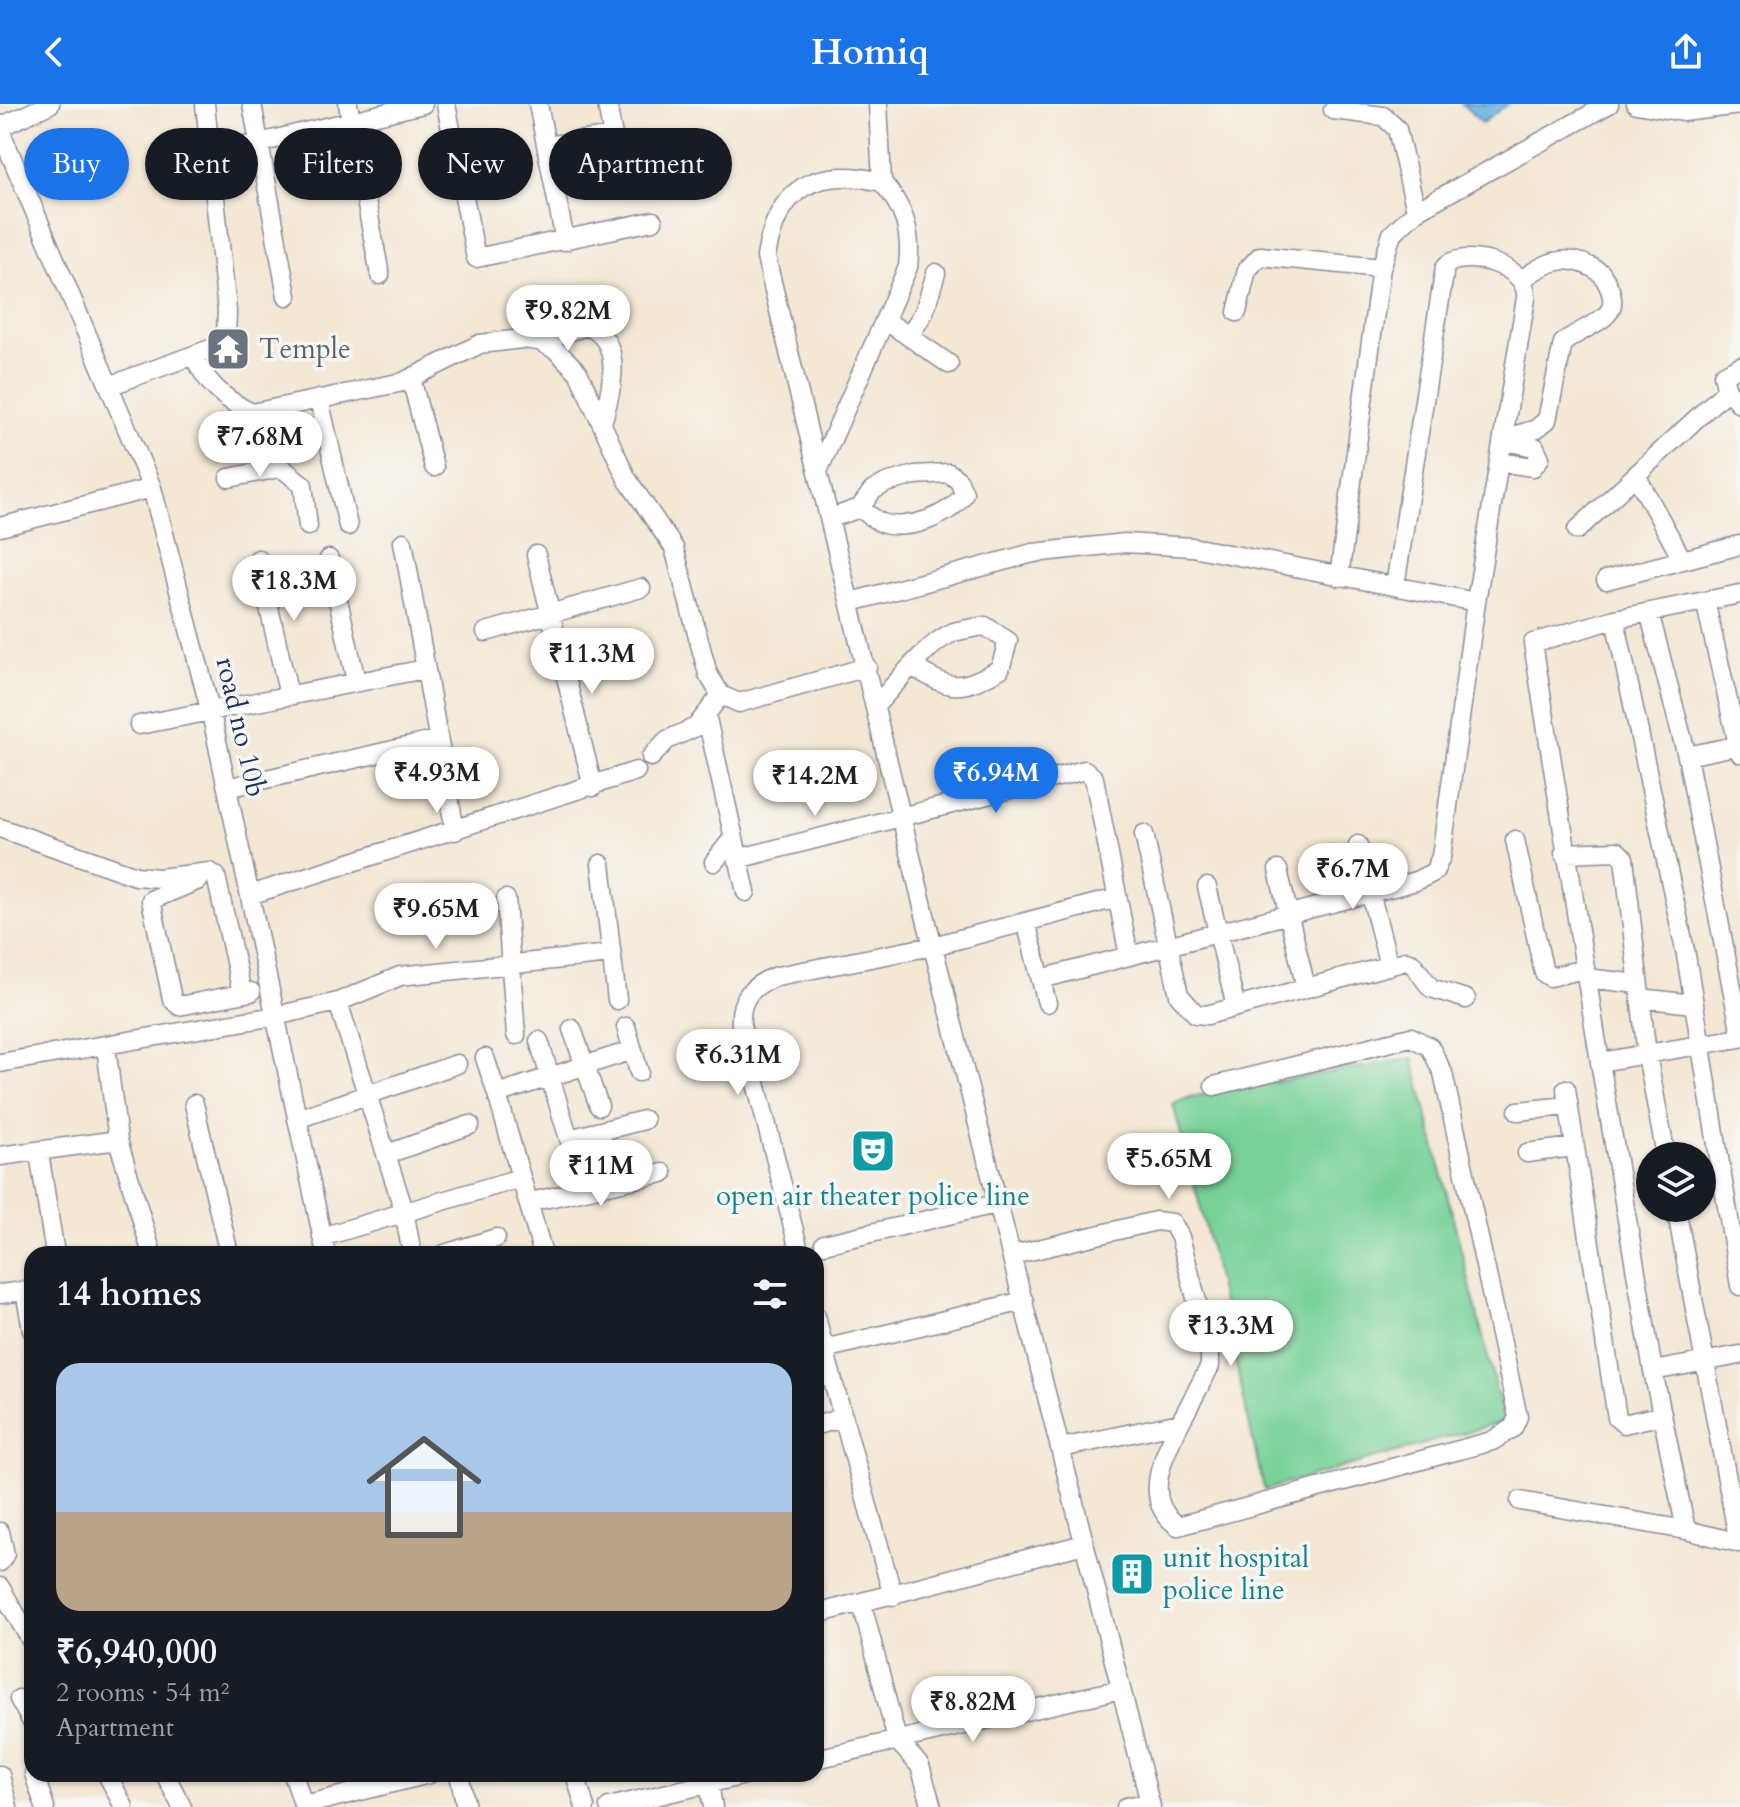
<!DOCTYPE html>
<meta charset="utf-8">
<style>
:root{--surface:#171b24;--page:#20242c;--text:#f1f3f6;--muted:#9ea1a6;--line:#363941;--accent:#1a73e8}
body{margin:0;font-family:Cardo,serif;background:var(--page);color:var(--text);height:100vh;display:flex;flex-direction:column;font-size:30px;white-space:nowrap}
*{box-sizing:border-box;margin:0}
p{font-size:26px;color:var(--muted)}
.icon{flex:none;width:44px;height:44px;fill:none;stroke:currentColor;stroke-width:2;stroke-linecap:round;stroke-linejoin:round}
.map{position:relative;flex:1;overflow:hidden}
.sheet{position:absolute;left:24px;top:1142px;width:800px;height:536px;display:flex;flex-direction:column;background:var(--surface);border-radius:24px;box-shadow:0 2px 6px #0004}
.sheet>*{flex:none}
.hud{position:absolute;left:24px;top:24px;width:800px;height:72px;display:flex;gap:16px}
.tools{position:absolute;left:1636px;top:1038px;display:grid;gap:16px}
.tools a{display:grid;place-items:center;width:80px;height:80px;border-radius:50%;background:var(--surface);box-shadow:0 2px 6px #0004;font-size:40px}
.price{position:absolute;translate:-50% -68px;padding:0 18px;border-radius:28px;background:#fff;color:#222;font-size:26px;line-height:52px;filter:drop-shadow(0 2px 4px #0008)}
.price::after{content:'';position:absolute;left:50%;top:48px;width:24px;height:18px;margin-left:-12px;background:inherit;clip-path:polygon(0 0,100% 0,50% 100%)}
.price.active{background:var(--accent);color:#fff}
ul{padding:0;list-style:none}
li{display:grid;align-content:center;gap:16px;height:424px;padding:0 32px}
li+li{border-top:2px solid var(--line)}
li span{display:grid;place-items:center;height:248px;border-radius:24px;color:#555}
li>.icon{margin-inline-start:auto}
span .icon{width:144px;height:144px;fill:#fffc;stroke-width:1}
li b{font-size:34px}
h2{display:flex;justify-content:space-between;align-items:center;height:96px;padding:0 32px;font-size:34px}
.pill{padding:0 28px;border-radius:36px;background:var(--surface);box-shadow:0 2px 6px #0004;font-size:28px;line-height:72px}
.pill.active{background:var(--accent);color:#fff}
header{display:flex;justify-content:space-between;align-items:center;height:104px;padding:0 32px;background:var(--accent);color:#fff;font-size:36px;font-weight:600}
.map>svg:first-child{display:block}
.green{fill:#78d298;stroke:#4a807b;stroke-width:2}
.water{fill:#68b4e1;stroke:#4272a0;stroke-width:2}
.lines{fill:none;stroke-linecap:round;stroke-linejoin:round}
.minor-casing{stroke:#888b99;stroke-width:21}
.minor{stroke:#fff;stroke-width:18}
.labels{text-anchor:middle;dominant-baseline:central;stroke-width:7;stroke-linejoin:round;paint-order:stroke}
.worship-label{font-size:28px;fill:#5b616d;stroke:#f6f6f2;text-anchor:start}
.street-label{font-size:28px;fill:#1b2f5e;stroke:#f6f6f2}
.culture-label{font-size:28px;fill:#0d838f;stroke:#f6f6f2}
</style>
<header><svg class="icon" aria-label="back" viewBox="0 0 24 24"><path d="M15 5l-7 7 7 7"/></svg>Homiq<svg class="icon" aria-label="share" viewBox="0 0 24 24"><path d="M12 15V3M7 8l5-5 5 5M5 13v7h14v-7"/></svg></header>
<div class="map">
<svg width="1740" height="1703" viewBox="0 0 1740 1703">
<rect width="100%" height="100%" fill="#f6f6f2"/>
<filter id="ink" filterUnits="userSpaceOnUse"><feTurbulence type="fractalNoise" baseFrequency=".0125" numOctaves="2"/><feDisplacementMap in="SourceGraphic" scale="16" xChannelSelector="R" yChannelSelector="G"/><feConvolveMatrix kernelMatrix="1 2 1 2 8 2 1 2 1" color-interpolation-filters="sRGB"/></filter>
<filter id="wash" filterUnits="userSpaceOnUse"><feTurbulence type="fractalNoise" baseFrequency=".006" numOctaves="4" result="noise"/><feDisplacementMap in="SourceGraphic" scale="32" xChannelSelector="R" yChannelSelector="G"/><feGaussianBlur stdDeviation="1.8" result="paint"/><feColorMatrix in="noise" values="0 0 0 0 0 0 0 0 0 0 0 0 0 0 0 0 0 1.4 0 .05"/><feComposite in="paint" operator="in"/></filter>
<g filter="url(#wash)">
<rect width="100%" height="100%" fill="#f4e7d4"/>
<path class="green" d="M 1413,954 L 1504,1317 L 1264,1386 L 1205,1121 L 1173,1000 L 1190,993 Z"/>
<path class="water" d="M 1462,0 L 1508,0 L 1482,19 Z"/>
</g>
<g filter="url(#ink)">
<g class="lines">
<g class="minor-casing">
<path id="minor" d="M 205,0 L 227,207 L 226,233 L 213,244 L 109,282 L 152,384 L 211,609 L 326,1150
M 252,0 L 287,192
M 348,0 L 380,171
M 446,0 L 476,154 L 653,117
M 538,0 L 565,137
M 878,0 L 882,78 C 815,62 777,83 766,153 L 925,811 L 1151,1703
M 1636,0 L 1683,8 L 1740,1
M 1333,6 L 1383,12 L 1397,25 L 1416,107
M 0,23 L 50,0
M 0,26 L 109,282
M 547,42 L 613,32 L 607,0
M 212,50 L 423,0
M 1237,208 L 1247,166 L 1260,152 L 1381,164
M 885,216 L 949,260
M 909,233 L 924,208 L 936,169
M 539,237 L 556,246 L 578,268 L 627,375 L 674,444 L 708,570 L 721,591
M 194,251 C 205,279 225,296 252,309 L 403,278 L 480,240 L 522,235 L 539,237 L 587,222 C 626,237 611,288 602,319
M 411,274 L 434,363
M 1727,286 L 1723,271 L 1740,262
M 319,295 L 348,422
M 252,309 L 263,328 L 271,355 L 303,381 L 308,422
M 1503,335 L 1536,325 L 1547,316 L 1563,239 C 1590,216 1633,216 1601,169 C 1572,149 1550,154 1523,175
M 1499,358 L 1533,363 L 1540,354 L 1535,343 L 1503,337
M 818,367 L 908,163 C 912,128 905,105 882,78
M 1637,373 L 1682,455
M 229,374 L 279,364
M 831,414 L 860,404 L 872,387 L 886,379 L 915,371 L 949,369 L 959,377 L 964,389 C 953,412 905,428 882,419 C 874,416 867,409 860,404
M 0,423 L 152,384
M 1577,426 L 1727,286 L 1740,300
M 403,438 L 455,727
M 536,451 L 593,683
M 258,455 L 289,592
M 329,455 L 356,577
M 1339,473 L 1381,164 L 1392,130 L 1416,107 L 1609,0
M 1606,476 L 1740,441
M 1705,497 L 1740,649
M 851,498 L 1033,449 L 1125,439 L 1192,443 L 1476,498
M 1649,508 L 1687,652 L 1740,925
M 1615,515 L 1686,851 L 1740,1182
M 486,528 L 641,484
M 876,601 C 896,580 928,538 954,528 C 964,525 975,524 985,522 L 1008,537 L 1000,565 C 958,588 952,586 913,563
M 706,610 L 746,788
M 139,621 L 425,565
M 1687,652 L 1740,641
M 651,653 L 667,636 L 696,623 L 721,591 L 739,599 L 867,563
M 227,684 L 437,636
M 0,724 L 136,772 L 159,774 L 210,768 L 216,772 L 242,889
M 1144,730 L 1179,891 L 1196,910 L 1207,911 L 1406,857 L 1412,859 L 1431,884 L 1466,895
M 1515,736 L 1544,869 L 1550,873 L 1585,865
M 1358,741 L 1389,862
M 1564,749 L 1617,747 L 1624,754 L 1647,951 L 1666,1052
M 737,755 L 1085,666 L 1094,674 L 1129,852
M 714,758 L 733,734
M 601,760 L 617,896
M 1278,766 L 1306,884
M 199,776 L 151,796 L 172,895 L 179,902 L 251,888
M 1207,783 L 1236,903
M 250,791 L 636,667
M 506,795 L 516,931
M 1026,818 L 1047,899
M 1587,874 L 1638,880
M 1041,875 L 1416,777 L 1434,768 L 1441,753 L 1476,498 L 1526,194 C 1529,158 1458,145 1445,163 L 1395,482
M 1640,894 L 1693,900
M 338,898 L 404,1107 L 412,1150
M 626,923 L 639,968
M 572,925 L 599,1002
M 539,937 L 569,1035 L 644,1016
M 106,943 L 118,1036 L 152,1150
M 485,954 L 497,990
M 1600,958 L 1740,934
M 0,959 L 275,912 L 338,898 L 400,872 L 610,850
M 1566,985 L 1617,1314 L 1624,1320 L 1662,1311
M 194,1000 L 229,1150
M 1518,1007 L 1568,1002
M 297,1015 L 457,960
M 39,1049 L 55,1150
M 1527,1049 L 1574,1043
M 387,1050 L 470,1021
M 0,1052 L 118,1036
M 530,1098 L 663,1069
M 1676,1104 L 1739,1439
M 322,1133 L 520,1074
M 824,1140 L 1000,1099
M 444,1150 L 496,1134
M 543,1150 L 497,990 L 633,946
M 800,1150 L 741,921 C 739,894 752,881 777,872 L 933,842 L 1117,794
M 1013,1151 L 1156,1117 L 1172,1119 L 1180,1133 L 1210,1247 L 1210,1262 L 1180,1319 L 1061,1344
M 25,1187 L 32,1226
M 0,1190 L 32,1186
M 816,1212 L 824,1245 L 1024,1197
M 824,1245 L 893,1492
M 1653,1267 L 1740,1251
M 1180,1319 C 1164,1351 1140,1396 1178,1422 L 1492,1337 L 1513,1324 L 1518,1313 L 1443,969 L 1430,943 L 1411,933 L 1214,982
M 816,1321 L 844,1314
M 1520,1397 L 1686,1426 L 1740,1439
M 1686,1426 L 1653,1267 L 1600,958 L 1533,539 L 1615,515 L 1740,490
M 0,1428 L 5,1450 L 0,1458
M 0,1483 L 32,1538
M 862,1500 L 897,1636 L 920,1662 L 932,1703
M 816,1510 L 1084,1440
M 19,1595 L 32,1618
M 816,1655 L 1121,1585
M 34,1670 L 45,1703
M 107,1670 L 124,1703
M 165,1670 L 182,1703
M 293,1670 L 304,1703
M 459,1670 L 466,1703
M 575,1670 L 585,1703
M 0,1671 L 8,1703
M 709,1680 L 713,1703
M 304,1701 L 429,1670
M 609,1703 L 749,1670
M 1126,1703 L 1150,1698"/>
</g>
<use href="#minor" class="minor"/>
</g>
</g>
<defs>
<g id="temple-square" transform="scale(2.3)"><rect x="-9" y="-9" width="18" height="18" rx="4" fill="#6b7280" stroke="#f6f6f2"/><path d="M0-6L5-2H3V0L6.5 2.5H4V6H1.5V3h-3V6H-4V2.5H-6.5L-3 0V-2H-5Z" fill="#fff"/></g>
<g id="theatre-square" transform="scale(2.3)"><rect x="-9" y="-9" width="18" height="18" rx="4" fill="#0f9aa8" stroke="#f6f6f2"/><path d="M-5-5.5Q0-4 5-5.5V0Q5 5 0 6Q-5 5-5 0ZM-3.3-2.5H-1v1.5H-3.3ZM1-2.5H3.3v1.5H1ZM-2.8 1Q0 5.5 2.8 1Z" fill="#fff"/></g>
<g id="building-square" transform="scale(2.3)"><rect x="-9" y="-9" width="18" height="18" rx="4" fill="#0f9aa8" stroke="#f6f6f2"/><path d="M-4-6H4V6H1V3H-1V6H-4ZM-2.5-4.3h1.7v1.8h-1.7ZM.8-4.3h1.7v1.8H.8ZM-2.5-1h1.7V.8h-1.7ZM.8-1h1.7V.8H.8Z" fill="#fff"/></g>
</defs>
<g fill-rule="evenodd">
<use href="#temple-square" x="228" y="245"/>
<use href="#theatre-square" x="873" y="1047"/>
<use href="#building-square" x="1132" y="1470"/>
</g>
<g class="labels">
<g class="worship-label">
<text x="259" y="245">Temple</text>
</g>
<g class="street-label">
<text transform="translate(241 623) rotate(77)">road no 10b</text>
</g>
<g class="culture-label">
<text x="873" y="1092">open air theater police line</text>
<text x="1163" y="1454" text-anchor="start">unit hospital<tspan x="1163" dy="32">police line</tspan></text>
</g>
</g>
</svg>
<div class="tools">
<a><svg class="icon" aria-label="layers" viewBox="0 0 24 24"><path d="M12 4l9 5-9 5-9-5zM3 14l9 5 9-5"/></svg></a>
</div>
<b class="price" style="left:568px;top:249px">₹9.82M</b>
<b class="price" style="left:260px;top:375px">₹7.68M</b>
<b class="price" style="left:294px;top:519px">₹18.3M</b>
<b class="price" style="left:592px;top:592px">₹11.3M</b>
<b class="price" style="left:437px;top:711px">₹4.93M</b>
<b class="price active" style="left:996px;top:711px">₹6.94M</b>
<b class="price" style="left:815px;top:714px">₹14.2M</b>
<b class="price" style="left:1353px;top:807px">₹6.7M</b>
<b class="price" style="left:436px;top:847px">₹9.65M</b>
<b class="price" style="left:738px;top:993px">₹6.31M</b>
<b class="price" style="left:1169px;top:1097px">₹5.65M</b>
<b class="price" style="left:601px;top:1104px">₹11M</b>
<b class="price" style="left:1231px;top:1264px">₹13.3M</b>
<b class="price" style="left:973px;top:1640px">₹8.82M</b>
<div class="hud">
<a class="pill active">Buy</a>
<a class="pill">Rent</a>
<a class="pill">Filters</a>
<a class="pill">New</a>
<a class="pill">Apartment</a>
</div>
<section class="sheet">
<h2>14 homes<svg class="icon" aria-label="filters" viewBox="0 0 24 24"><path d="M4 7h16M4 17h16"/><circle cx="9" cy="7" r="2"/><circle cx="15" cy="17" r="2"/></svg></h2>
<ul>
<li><span style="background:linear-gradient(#a9c7e8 60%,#b9a48a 0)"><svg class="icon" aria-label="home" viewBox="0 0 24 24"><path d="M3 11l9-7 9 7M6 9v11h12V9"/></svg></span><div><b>₹6,940,000</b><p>2 rooms · 54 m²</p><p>Apartment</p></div></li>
</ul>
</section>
</div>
